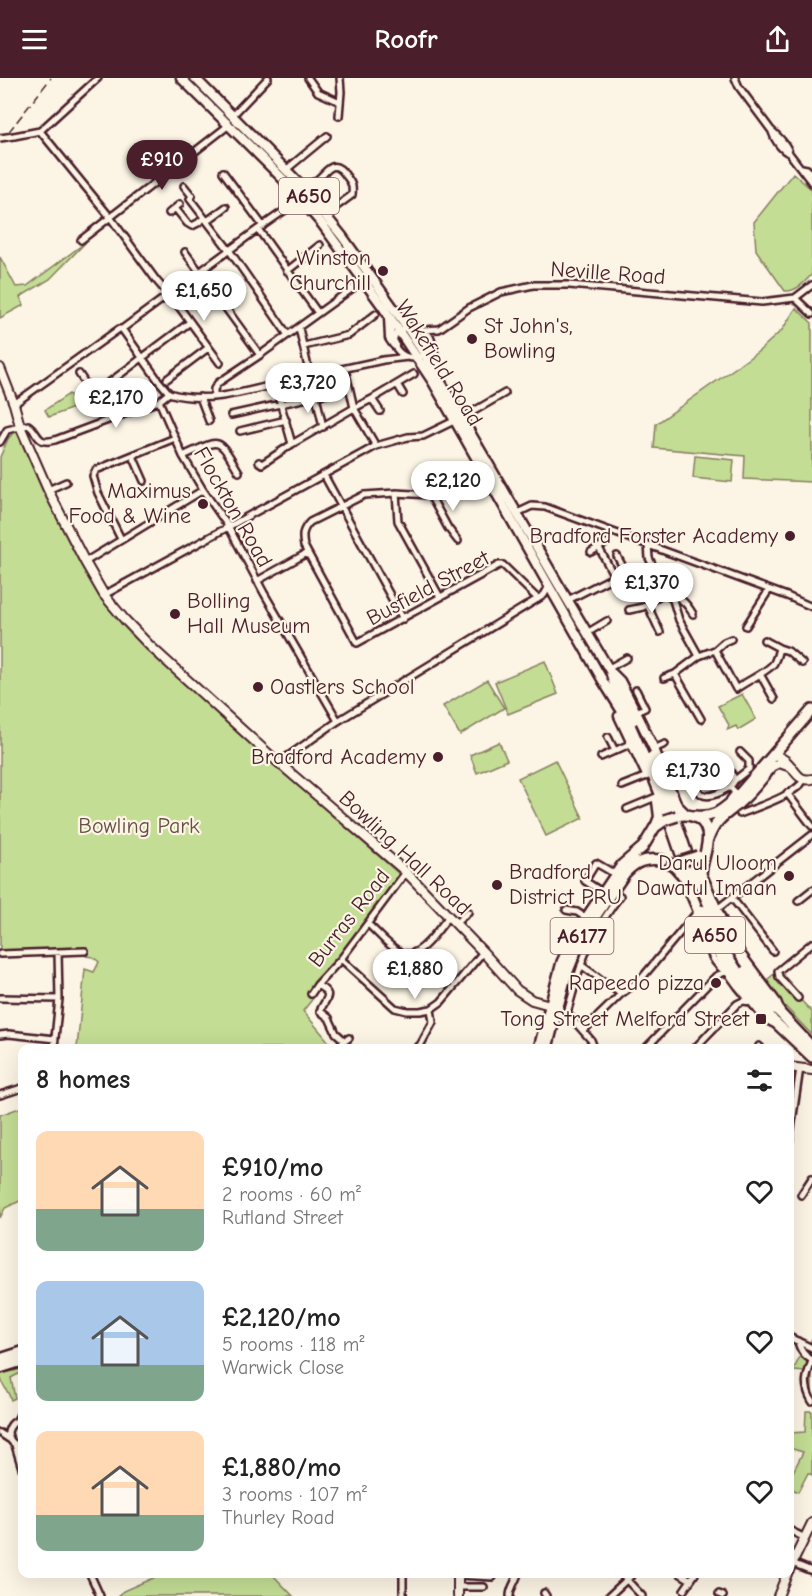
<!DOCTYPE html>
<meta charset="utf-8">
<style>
:root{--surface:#fff;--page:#f6f6f6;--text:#222;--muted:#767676;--accent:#4a1f2b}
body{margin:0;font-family:"Comic Neue",sans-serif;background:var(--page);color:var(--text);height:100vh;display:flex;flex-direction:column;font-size:22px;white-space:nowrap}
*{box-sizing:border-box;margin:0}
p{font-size:20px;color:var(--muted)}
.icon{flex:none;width:33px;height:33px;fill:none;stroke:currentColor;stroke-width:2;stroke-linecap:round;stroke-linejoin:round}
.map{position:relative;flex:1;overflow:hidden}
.drawer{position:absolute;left:18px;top:966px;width:776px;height:534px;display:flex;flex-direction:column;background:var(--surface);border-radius:12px;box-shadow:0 6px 24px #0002}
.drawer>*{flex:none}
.price{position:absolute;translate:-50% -51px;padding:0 14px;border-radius:21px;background:#fff;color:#222;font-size:20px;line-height:39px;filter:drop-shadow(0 2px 3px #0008)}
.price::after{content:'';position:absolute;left:50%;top:36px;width:18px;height:14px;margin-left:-9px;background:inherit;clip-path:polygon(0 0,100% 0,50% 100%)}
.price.current{background:var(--accent);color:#fff}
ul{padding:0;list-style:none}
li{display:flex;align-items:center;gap:18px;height:150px;padding:0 18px}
li span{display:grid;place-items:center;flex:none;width:168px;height:120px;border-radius:12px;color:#555}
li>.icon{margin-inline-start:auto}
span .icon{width:72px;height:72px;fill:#fffc;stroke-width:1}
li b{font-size:26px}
h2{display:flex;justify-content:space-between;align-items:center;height:72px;padding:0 18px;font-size:26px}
header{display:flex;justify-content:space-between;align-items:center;height:78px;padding:0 18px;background:var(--accent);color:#fff;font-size:27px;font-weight:700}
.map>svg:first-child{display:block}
.green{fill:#c3dd94;stroke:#867e60;stroke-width:1.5}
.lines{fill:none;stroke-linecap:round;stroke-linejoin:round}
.street-casing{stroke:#4a1f2b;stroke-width:10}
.secondary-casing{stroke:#4a1f2b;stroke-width:12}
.primary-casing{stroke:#4a1f2b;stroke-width:13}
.highway-casing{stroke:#4a1f2b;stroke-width:14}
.street{stroke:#fcf5e5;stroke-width:5}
.secondary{stroke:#fcf5e5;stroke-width:8}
.primary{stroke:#fcf5e5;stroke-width:8}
.highway{stroke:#fcf5e5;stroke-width:9}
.rail{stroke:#4a1f2b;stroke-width:1.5;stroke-dasharray:9 4.5;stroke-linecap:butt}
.street-bridge-casing{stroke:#4a1f2b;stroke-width:10;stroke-linecap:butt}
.highway-bridge-casing{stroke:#4a1f2b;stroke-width:14;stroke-linecap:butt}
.street-bridge{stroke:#fcf5e5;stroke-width:5}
.highway-bridge{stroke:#fcf5e5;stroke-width:9}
.poi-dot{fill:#4a1f2b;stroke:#fcf5e5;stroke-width:2}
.labels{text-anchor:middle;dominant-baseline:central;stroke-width:4.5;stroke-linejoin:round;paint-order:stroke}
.shield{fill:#fcf5e5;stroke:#7f5f63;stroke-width:1.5}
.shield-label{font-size:21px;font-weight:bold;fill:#4a1f2b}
.poi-label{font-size:22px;fill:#4a1f2b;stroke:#fcf5e5;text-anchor:end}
.street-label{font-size:22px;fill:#4a1f2b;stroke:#fcf5e5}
.park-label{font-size:22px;fill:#684e45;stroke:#fcf5e5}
</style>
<header><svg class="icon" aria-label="menu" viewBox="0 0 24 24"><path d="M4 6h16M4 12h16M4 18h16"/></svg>Roofr<svg class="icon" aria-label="share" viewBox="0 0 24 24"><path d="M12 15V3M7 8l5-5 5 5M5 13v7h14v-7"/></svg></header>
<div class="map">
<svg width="812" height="1518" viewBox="0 0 812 1518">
<rect width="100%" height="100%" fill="#fcf5e5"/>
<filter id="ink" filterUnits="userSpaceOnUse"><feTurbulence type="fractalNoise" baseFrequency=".0167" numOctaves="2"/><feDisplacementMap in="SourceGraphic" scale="12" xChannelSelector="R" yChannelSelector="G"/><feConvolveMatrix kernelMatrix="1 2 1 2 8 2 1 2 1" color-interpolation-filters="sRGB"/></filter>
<g filter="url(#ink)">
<path class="green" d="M 793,95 L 812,112 L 812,196 C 805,204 796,214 785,213 L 756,172 L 754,144 Z
M 86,164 L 50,201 L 20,219 L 24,227 L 0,240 L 0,179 L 16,209 L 27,208 Z
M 796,230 L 812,245 L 812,404 L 744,401 L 745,378 L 654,370 L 656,346 L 759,273 L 782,252 Z
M 69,316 L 79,328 L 49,339 L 45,332 Z
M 21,353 L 42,407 L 95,511 L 130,554 L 239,656 L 399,796 L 368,846 L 310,915 L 314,919 L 303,933 L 334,970 L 77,970 L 85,891 L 94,894 L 99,884 L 93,879 L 86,878 L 85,873 L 0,876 L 0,379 L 8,361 L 13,355 Z
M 695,378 L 734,382 L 732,404 L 693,400 Z
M 545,583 L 558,616 L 508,636 L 495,604 Z
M 487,602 L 504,630 L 460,657 L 443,628 Z
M 742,616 L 756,641 L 738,652 L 736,648 L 727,652 L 729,647 L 718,628 Z
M 499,664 L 507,682 L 477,695 L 470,677 Z
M 555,682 L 583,740 L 546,758 L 518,700 Z
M 778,893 L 779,899 L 812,934 L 812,957 L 763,905 Z
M 22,1029 L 22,1122 L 5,1130 L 0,1140 L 0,1037 Z
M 812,1261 L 812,1323 L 807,1315 L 807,1294 L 793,1293 L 802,1274 L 799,1267 L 808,1267 Z
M 22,1291 L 22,1294 L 11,1300 L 15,1320 L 11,1322 C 8,1312 1,1307 0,1296 Z
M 806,1333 L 812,1333 L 812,1397 L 808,1395 L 798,1414 L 789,1409 L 789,1402 L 803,1374 L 789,1370 L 789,1355 L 805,1354 Z
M 162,1496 L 272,1496 L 293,1518 L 119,1518 L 123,1513 Z"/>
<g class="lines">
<g class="street-casing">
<path id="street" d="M 308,0 L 318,14 L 340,24
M 735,0 L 739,9 L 771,52 C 778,58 787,66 789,75
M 233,37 L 268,0
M 339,38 L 341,14 L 340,0
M 40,53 L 110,139 L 156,202 L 180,230 L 220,285
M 772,54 C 774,61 781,72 789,75 L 812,105
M 14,58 L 40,53 L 98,0
M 802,90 L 807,91 L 812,97
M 287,91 L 327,58
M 223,94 L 263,148
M 300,106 C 303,106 307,107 310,106 C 326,101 330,74 347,99 C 352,105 353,109 352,117 L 333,131 L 329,141
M 184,108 L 192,118 L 190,121 L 229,172 L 288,257
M 175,130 L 187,145 L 192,148 L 198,145 L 204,140
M 169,135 L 180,126
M 207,143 L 226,129
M 258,151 L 318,235
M 81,162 L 229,47
M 185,174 L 260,277
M 287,193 L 320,167
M 795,220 L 812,236
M 411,248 C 423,251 433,255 432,269 C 410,300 371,256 411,248 Z
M 299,250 L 310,298
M 122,251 L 158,302 L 169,315
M 423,252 L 439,251 L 469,230 L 501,214 L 533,207 L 569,207 L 762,224 L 795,220 L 812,207
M 304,268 L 349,257 L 376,236
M 345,291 L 354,330 L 376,368
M 79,296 L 109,341
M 167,301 L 208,270
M 275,306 L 292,366
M 397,306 L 403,316
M 169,315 C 209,328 257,310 296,301 C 303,304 305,302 310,298 L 383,282 L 408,279
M 94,316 L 190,244
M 316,318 L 323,349
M 200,319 L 209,343
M 214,319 L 214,311 L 218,305 L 260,277 L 364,202
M 372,321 L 380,333
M 159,323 L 183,378 L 203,412 L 228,448 L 264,515 L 338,643
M 14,326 L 119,251 L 122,251 L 258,151 L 301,121
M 231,337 L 348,311
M 462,340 L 505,315
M 240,353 L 286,342
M 0,364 L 7,352 L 28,347 C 40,355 35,367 55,362 L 159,323 L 169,315
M 133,378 L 144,403
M 183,378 C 221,361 217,357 239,394
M 259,384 L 262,386 L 292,366 L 354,330 L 372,321 L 414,296
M 324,397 L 403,541
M 452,402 L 430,417 L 396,415 L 364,417 L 310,444 C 302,452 302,458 304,468 L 357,565 L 499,487 L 503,487 L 538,521
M 48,412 L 66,404
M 396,415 L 398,443 L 440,519
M 430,417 L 448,450 L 458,463
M 517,435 L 532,428 L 545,429 L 787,518 L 812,529
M 121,461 L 98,415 L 93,398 L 96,392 L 101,390 L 175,360
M 648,467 L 649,480 L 666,515 C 681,520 685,523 693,536
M 599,470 L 614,498
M 591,474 L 606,465
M 617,478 L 629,500
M 85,484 L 203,412
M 257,503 L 307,475
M 104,517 L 376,368 L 408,359 L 423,358 L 454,343
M 568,522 L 625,493
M 647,526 L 660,554
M 629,532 L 643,529 L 660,517 L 666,515 L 673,522 L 679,542 L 699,578 L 715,572 L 736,611 C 746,603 768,594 774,585 C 776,581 778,575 779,570 L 764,562
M 746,548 L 769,512
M 587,555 L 607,543
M 779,570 L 788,573 L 802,585
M 715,572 L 724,564 L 731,561
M 699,578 L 675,596 L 701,641
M 609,590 L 627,580
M 760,596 L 774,621
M 664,600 L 675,596
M 636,612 L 645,630 L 636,634
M 608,659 L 615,673
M 654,671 L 665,666
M 601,679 L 632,665
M 278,685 L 338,643 L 544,517 L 549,508
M 722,687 L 730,693 L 735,702
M 668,703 L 686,696 C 699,703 694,724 716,716 C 721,715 725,711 730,709 L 734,713 L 734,716 L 730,721
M 622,708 L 647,698
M 730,709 L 735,702 L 749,691 L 749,683 L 740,674
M 787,715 L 812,748
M 627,731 L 656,719
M 740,736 C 757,729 794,718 804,702
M 602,814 L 585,803 L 596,785 L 615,796
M 732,820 L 773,873
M 798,823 L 812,812
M 566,832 L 577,834 L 586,840
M 716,832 L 812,757
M 456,845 L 468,834
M 368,846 C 378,855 388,868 400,874 C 418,885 439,850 449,838
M 708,861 C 708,876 715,887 727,895
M 0,876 L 85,873
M 341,881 L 395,930 L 407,933 L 420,933 L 431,931 L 441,924 L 483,874
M 581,887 L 621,916
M 317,907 C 335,917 326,919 320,933 L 329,940 L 336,955 L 345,963
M 311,916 L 317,907 L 341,881 L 406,794
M 0,920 L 59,921
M 798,920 L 779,899 L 778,893 L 812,865
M 583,953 L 621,916 L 641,901 L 698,833
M 0,957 L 9,956 L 55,961
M 759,968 L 761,970
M 54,970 L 59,921 L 58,874
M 336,970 L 349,960
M 417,970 L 421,966 L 433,944 L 431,931
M 594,970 L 591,962 L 567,935 C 574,912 579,888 589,867 C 598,850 608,833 620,818
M 646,970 L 716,898 L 725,894
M 695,970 L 737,926 L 743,923 L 751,924
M 0,1017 L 22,1010
M 789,1065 L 800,990
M 801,1117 L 812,1100
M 789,1259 L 812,1270
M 798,1263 C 800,1273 804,1277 812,1282
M 812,1283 C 806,1299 803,1307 812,1323
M 22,1343 C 14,1342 10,1347 8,1354 C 9,1363 14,1368 22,1367
M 16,1344 L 22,1333
M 0,1355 L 9,1361
M 15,1367 L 22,1390
M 789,1452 L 805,1460
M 792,1485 L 812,1493
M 90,1496 L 100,1518
M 403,1496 L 403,1518
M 621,1496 L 642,1518
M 681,1496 L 691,1502 L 695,1496
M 458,1497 L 493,1499
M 458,1509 L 484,1509
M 684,1512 L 691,1502
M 544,1515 L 546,1518
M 719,1516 L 723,1518
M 510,1518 C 510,1510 516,1503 518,1496
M 609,1518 L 633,1496"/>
</g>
<g class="secondary-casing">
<path id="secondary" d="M 0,290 L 14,326 L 20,348 L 48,412 L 85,484 L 104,517 L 125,542 L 150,568 L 272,679 L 406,794 L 483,874 L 517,912 L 532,922 L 550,927
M 774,676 C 779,679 784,681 788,685 C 796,693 798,704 812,701
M 771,689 L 779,685 L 788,688
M 789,989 L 812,992
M 789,1492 L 812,1445
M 458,1518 L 458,1496
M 778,1518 L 787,1496"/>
</g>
<g class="primary-casing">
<path id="primary" d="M 181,0 L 283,101 L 322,146 L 383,229 L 433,304 L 603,603 L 631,648 L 646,682 L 660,717 L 690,804
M 195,0 L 300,106 L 342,158 L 407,249 L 425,277 L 564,516 L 610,593 L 614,606 L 633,643
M 389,239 L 390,260 L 394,266
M 432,269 L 435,289
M 613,596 L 620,603 L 636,634 L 654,671 L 677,727 L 687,737
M 619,638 L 647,697
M 651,679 L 667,715 L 692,789 L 717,848
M 655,749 L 659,739 L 657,723
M 702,832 L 721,867 L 748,909 L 775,944
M 744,893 L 771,928 L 780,935"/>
</g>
<g class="highway-casing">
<path id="highway" d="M 677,738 C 685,736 693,737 700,742 C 716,755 702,779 701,796 L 723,847 L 741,878 L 776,925 L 780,935 L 812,969
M 695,738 C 713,740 720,734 734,722 L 812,632
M 709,759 C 717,739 726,738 740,724 C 751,715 760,703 769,692
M 671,786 L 675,789 L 684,799 L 709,858 L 726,889 L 739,907 L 766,940 L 776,945 L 812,979
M 539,970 L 562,884 L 575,857 L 622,787 L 643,769 L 655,749 L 665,742
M 547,970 L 566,898 L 582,858 L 625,795 C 636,783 646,780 662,782
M 0,1281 L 22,1274
M 0,1290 L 22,1283"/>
</g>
<use href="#street" class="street"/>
<use href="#secondary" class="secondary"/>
<use href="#primary" class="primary"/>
<use href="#highway" class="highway"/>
<path class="rail" d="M 0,65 L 51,0"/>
<g class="street-bridge-casing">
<path id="street-bridge" d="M 0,60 L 14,58"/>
</g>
<g class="highway-bridge-casing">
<path id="highway-bridge" d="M 665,742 L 677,738
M 677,785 L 698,778"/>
</g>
<use href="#street-bridge" class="street-bridge"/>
<use href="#highway-bridge" class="highway-bridge"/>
</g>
</g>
<g class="poi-dot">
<circle cx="383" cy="193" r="6"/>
<circle cx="472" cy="261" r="6"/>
<circle cx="203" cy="426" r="6"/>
<circle cx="790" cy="458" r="6"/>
<circle cx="175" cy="536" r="6"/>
<circle cx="258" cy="609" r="6"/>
<circle cx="438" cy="679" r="6"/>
<circle cx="789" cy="798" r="6"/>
<circle cx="497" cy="807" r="6"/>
<circle cx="716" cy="905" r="6"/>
<rect x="755" y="935" width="12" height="12" rx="3"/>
</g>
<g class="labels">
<g class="shield">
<rect x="279" y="100" width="60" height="36" rx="4.5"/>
<rect x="685" y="839" width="60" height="36" rx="4.5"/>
<rect x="550.5" y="840" width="63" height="36" rx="4.5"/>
</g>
<g class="shield-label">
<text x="309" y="118">A650</text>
<text x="715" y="857">A650</text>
<text x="582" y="858">A6177</text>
</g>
<g class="poi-label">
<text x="371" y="180">Winston<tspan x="371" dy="25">Churchill</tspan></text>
<text x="484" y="248" text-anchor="start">St John's,<tspan x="484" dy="25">Bowling</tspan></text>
<text x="191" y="413">Maximus<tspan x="191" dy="25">Food &amp; Wine</tspan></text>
<text x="778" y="458">Bradford Forster Academy</text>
<text x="187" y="523" text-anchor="start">Bolling<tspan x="187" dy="25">Hall Museum</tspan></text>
<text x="270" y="609" text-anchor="start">Oastlers School</text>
<text x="426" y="679">Bradford Academy</text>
<text x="777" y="785">Darul Uloom<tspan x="777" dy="25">Dawatul Imaan</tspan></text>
<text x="509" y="794" text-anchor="start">Bradford<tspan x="509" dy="25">District PRU</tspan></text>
<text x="704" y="905">Rapeedo pizza</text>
<text x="749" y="941">Tong Street Melford Street</text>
</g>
<g class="street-label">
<text transform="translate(608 195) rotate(4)">Neville Road</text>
<text transform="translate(439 285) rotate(58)">Wakefield Road</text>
<text transform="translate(233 429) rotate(60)">Flockton Road</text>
<text transform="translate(428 510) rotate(-28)">Busfield Street</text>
<text transform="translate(405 775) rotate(43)">Bowling Hall Road</text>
<text transform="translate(349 840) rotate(-52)">Burras Road</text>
</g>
<g class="park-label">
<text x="139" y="748">Bowling Park</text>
</g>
</g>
</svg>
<b class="price current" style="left:162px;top:113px">£910</b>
<b class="price" style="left:204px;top:244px">£1,650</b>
<b class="price" style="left:308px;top:336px">£3,720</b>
<b class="price" style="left:116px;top:351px">£2,170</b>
<b class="price" style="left:453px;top:434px">£2,120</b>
<b class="price" style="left:652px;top:536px">£1,370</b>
<b class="price" style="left:693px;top:724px">£1,730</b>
<b class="price" style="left:415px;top:922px">£1,880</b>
<section class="drawer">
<h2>8 homes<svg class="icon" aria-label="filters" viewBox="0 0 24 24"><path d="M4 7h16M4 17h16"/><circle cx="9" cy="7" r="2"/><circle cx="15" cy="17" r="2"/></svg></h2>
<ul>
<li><span style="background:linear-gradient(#ffd9b3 65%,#7fa58c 0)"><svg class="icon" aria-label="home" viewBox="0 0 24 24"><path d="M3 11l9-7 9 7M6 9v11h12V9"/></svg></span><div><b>£910/mo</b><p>2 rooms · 60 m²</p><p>Rutland Street</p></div><svg class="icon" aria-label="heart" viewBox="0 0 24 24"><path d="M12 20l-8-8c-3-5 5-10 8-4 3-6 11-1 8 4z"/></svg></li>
<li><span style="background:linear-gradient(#a9c7e8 70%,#7fa58c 0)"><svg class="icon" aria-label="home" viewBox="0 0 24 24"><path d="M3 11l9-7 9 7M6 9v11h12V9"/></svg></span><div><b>£2,120/mo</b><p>5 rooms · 118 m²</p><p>Warwick Close</p></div><svg class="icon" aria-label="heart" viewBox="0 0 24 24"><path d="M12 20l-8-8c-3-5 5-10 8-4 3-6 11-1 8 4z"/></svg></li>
<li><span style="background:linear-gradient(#ffd9b3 70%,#7fa58c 0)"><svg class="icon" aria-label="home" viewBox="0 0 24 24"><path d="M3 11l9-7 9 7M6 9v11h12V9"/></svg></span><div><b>£1,880/mo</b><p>3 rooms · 107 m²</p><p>Thurley Road</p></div><svg class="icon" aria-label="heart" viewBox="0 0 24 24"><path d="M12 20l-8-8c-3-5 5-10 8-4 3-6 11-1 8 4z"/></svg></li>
</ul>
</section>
</div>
